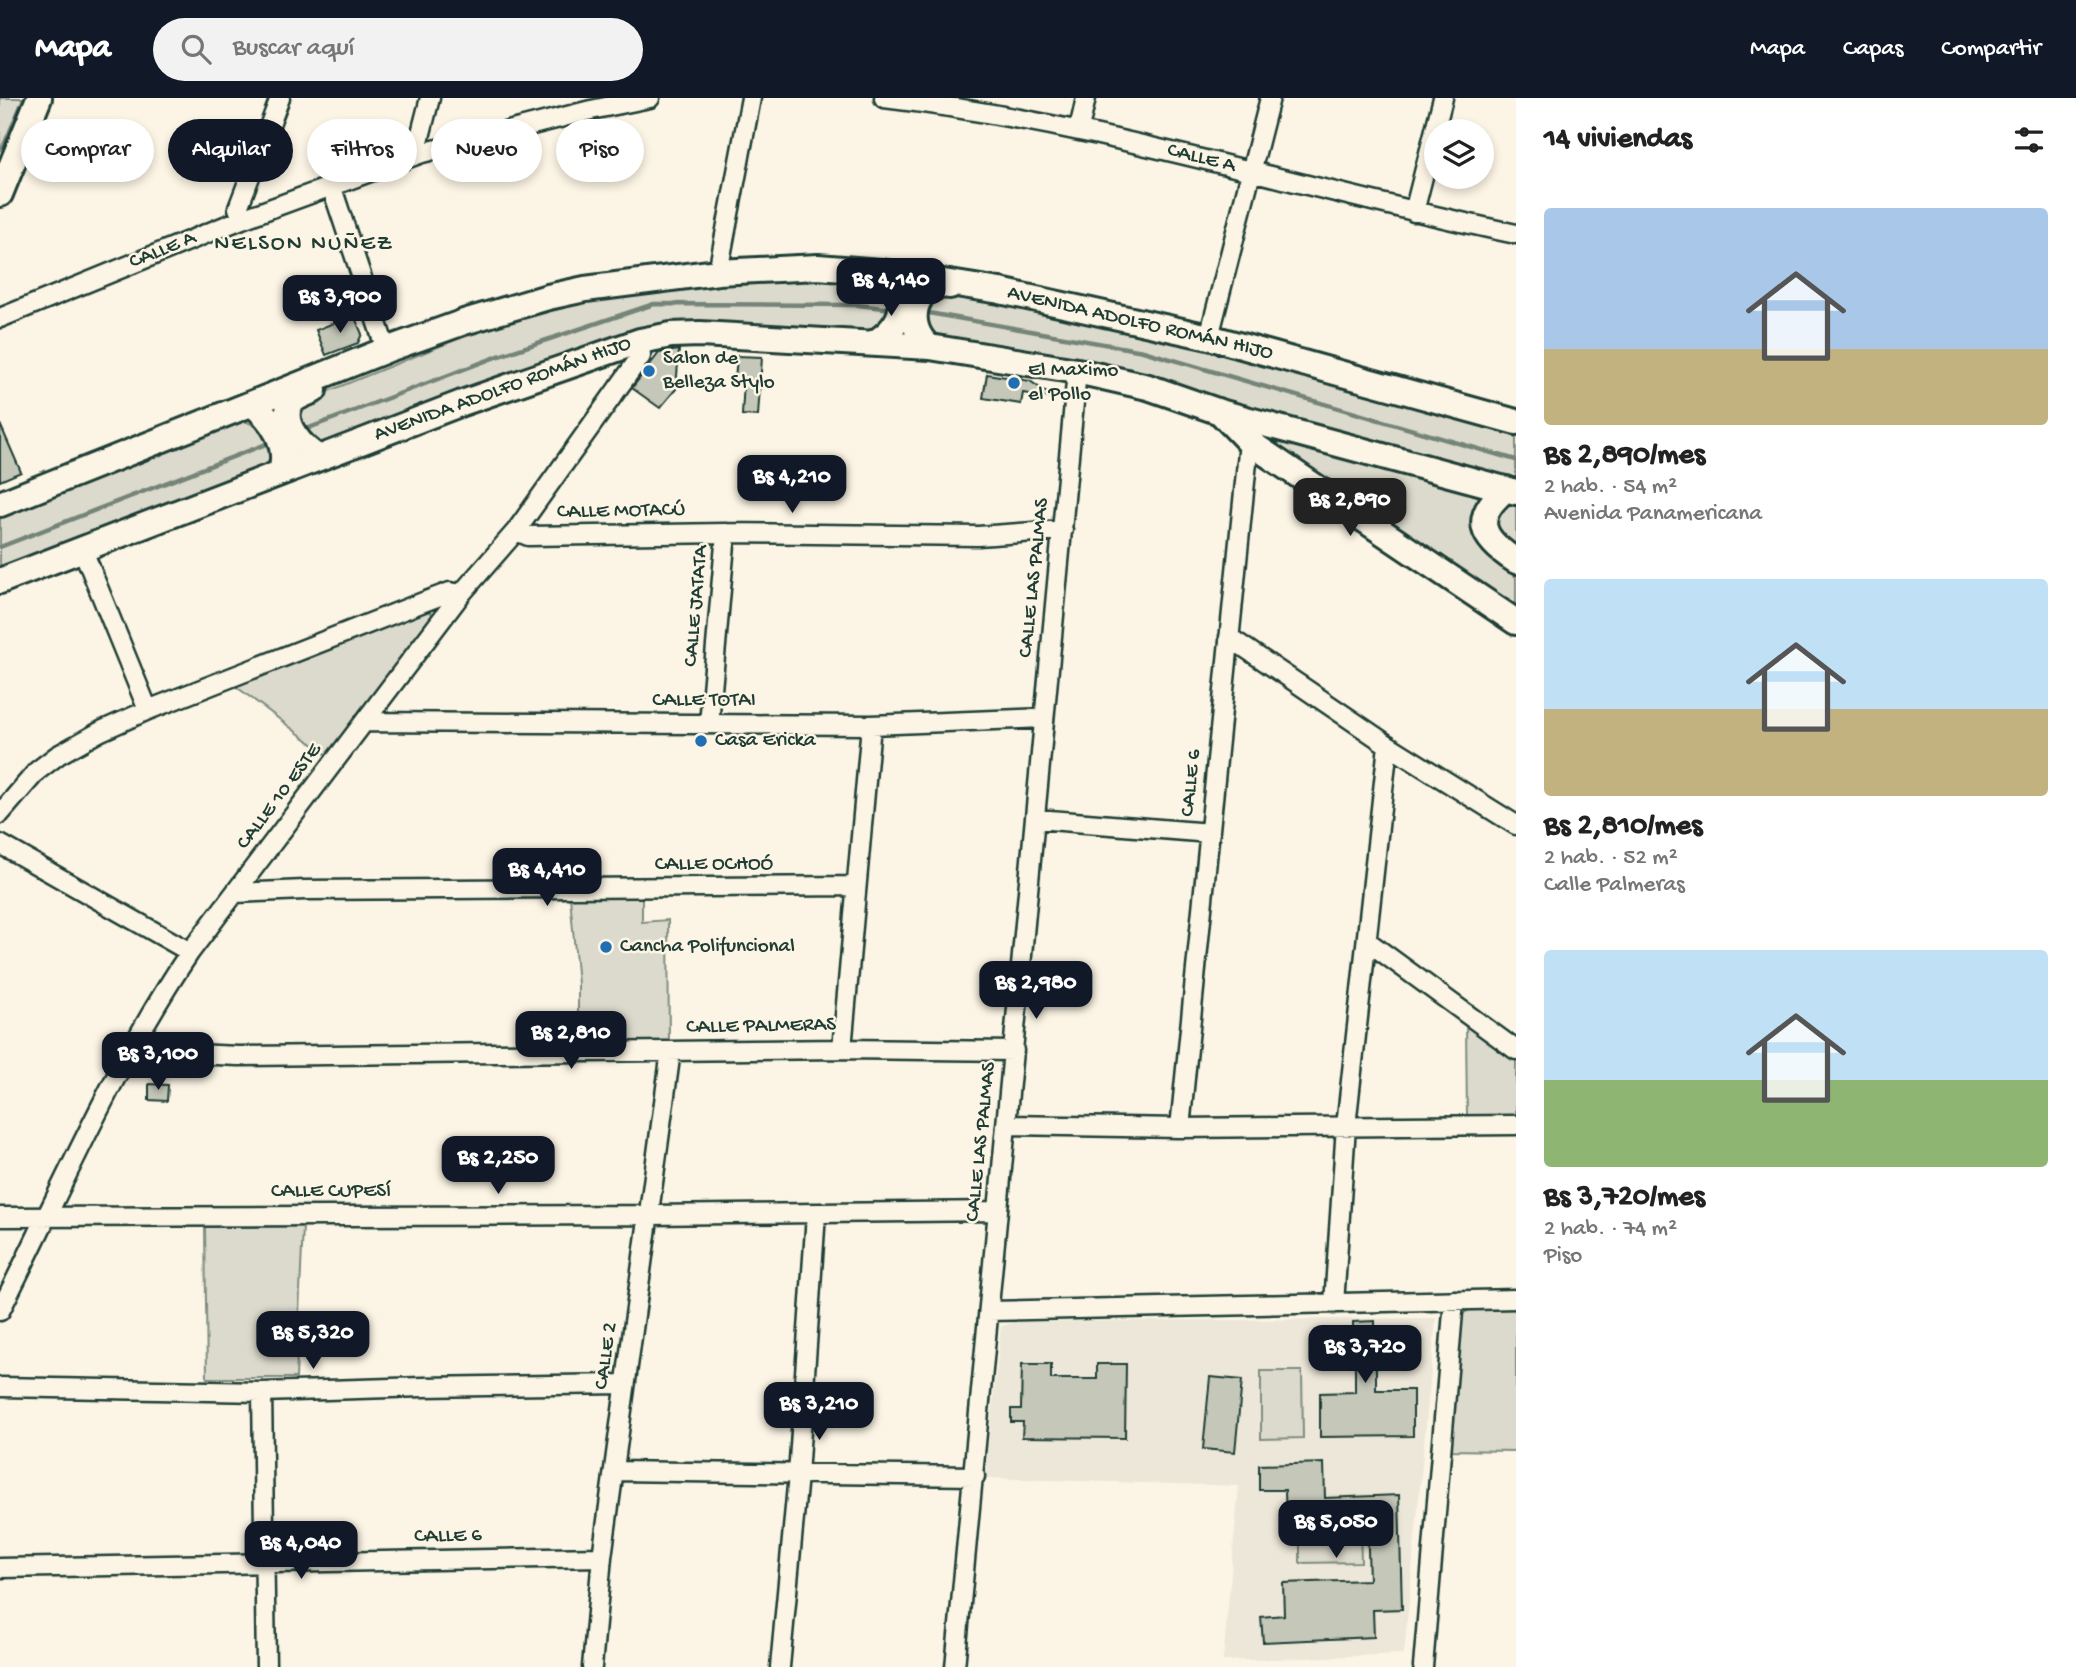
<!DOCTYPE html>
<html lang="es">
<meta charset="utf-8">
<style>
:root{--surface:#fff;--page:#f2f2f2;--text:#222;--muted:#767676;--accent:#111827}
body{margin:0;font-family:"Gochi Hand",sans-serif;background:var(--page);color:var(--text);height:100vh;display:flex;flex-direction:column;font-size:26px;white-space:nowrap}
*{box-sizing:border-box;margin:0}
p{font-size:23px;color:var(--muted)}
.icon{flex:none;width:38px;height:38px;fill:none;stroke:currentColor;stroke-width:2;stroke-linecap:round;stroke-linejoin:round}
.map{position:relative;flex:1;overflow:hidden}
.side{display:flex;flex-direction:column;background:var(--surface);width:560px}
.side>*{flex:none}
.banner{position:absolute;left:21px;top:21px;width:665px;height:63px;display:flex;gap:14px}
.buttons{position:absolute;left:1424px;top:21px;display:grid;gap:14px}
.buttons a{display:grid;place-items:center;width:70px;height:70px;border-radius:50%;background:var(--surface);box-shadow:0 4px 10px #0003;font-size:35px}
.price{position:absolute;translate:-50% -60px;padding:0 16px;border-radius:14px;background:var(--accent);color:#fff;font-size:23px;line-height:46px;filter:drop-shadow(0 2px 4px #0008)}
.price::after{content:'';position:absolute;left:50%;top:42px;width:21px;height:16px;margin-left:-10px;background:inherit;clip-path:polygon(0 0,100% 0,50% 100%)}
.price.selected{background:#222;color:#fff}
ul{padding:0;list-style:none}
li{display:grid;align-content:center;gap:14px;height:371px;padding:0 28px}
li span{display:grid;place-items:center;height:217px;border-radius:7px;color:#555}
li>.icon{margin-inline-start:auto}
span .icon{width:126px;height:126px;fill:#fffc;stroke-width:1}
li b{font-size:30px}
h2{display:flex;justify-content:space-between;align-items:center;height:84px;padding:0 28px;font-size:30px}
.chip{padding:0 24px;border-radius:32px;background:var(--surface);box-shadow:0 4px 10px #0003;font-size:24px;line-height:63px}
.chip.selected{background:var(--accent);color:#fff}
header{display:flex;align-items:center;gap:42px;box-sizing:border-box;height:98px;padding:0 35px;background:var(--accent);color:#fff}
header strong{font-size:33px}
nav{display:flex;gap:38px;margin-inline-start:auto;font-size:24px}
.search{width:490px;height:63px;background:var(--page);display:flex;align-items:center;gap:18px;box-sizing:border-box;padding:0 24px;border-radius:38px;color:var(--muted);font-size:26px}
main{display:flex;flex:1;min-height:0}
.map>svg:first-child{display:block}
.built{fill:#ece7d8}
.green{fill:#dcdacc;stroke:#7e8c80;stroke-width:2}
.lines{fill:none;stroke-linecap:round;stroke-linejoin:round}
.stream{stroke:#758479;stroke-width:4.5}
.building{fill:#c5c7b9;stroke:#1f3d34;stroke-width:2}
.street-casing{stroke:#1f3d34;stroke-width:23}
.secondary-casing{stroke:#1f3d34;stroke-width:30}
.street{stroke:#fcf5e5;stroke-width:18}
.secondary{stroke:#fcf5e5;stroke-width:24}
.poi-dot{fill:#1f6fb2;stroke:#fcf5e5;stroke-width:2.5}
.labels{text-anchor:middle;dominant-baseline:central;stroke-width:5;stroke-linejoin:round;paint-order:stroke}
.street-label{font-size:21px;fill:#1f3d34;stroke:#fcf5e5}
.poi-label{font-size:21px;fill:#1f3d34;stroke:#fcf5e5;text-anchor:start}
.neighbourhood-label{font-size:23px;letter-spacing:2px;fill:#1f3d34;stroke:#fcf5e5}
</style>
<header>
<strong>Mapa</strong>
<div class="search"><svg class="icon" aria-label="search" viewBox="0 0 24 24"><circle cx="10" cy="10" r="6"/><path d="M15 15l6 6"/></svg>Buscar aquí</div>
<nav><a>Mapa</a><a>Capas</a><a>Compartir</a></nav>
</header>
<main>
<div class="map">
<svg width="1516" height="1569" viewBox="0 0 1516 1569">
<rect width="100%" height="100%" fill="#fcf5e5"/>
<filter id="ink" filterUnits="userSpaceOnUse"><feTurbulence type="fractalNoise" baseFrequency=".0143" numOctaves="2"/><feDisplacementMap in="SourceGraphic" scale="14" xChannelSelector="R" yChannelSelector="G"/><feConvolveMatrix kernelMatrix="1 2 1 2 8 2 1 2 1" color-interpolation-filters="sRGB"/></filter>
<g filter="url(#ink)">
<path class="built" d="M 1436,1220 L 1404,1556 L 1223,1563 L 1239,1388 L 985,1380 L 1001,1229 L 1013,1224 Z"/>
<path class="green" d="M 0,0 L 23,0 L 0,53 Z
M 809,177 L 878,184 C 895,204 890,213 878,235 L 698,232 L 317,353 L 306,346 L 295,310 L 299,305 L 480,232 L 635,191 Z
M 938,193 L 1158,238 L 1516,334 L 1516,392 L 925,242 L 918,221 Z
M 240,322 C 267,328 277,347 265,373 L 0,478 L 0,413 Z
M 1261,335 L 1484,395 C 1455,436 1482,457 1516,479 L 1516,514 L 1256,340 Z
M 1509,402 L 1516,404 L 1516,450 L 1498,436 L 1495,420 Z
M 428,512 L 434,518 L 327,657 L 234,587 Z
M 642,796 L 642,824 L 668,822 L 669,947 L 578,946 L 578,886 L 570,799 Z
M 1466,926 L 1516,962 L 1516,1020 L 1467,1020 Z
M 303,1128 L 296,1280 L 207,1280 L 205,1129 Z
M 1516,1210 L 1516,1353 L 1446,1352 L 1456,1219 L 1471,1211 Z
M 1261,1273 L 1302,1273 L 1303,1340 L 1261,1341 Z
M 1360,1427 L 1361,1464 L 1300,1465 L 1300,1428 Z"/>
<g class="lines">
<path class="stream" d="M 923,214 L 1143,253 L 1516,362
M 301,333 L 496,259 L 654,206 L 857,207 L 893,211
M 0,449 L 274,343"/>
</g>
<path class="building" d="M 354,217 L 362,236 L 358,245 L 326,257 L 316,232 Z
M 679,252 L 676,291 L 660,310 L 632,290 L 659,255 Z
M 737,258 L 762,259 L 758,318 L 742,317 L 744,283 L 735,282 Z
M 987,276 L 1030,283 L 1056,301 L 1023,295 L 1021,306 L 983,300 Z
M 0,326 L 21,374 L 0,383 Z
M 149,986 L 168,987 L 167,1003 L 149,1002 Z
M 1375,1223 L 1375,1235 L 1413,1235 L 1413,1260 L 1376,1260 L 1376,1292 L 1413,1292 L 1413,1338 L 1320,1339 L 1320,1295 L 1355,1294 L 1355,1265 L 1317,1265 L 1317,1234 L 1353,1234 L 1353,1224 Z
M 1022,1266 L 1051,1266 L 1051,1281 L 1097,1281 L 1097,1266 L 1126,1266 L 1125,1340 L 1022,1339 L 1023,1324 L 1011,1324 L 1011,1311 L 1021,1311 Z
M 1210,1279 L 1242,1282 L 1235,1354 L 1203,1351 Z
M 1324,1365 L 1325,1400 L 1399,1397 L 1402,1511 L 1373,1512 L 1374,1539 L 1263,1544 L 1261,1519 L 1284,1517 L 1283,1485 L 1369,1482 L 1367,1422 L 1286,1425 L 1285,1392 L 1259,1392 L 1259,1367 Z"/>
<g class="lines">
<g class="street-casing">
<path id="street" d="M 884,0 C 1099,25 1305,92 1516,136
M 1079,31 L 1086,0
M 422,55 L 419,43 L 430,0
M 331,87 L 386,252
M 1414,114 L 1443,0
M 242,121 L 238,110 L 280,0
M 718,174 L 751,0
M 0,220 L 242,121 L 422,55 L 591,12 L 650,0
M 1209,239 L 1270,0
M 516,433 L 528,438 L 726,435 L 978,438 L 1063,432
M 82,450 L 148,612
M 1229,539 L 1388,647 L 1516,727
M 364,624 L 871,627 L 1044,620
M 709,626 L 726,435
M 0,716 L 37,673 L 58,657 L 101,633 L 148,612 L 426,503 L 450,494 L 461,496
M 1037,721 L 1210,735
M 0,746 L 190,854
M 236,795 L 305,792 L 856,788
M 1367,843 L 1516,952
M 842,951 L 871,627
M 130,953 L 238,958 L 842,951 L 1014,953
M 1008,1027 L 1180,1030 L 1516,1027
M 1180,1030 L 1249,344
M 0,1119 L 650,1117 L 997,1113
M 1334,1206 L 1346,1028 L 1388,647
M 0,1213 C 61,1093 115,965 190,854 L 461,496 L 516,433 L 641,258 L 640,243
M 989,1213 L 1516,1201
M 0,1289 L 262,1294 L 423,1289 L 625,1286
M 262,1294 L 266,1569
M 615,1373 L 975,1378
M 0,1470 L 602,1459
M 592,1569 L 602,1459 L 671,953
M 780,1569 L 798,1377 L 816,1116
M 955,1569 L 1077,273
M 1423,1569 L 1454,1202"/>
</g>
<g class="secondary-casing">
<path id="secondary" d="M 0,96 L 39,0
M 874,245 C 905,226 913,197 881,174
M 930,249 C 903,229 913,183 950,188
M 314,292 C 306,296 294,299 290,307 C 280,327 304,351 318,359
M 252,306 C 273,322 289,347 281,374
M 1221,315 L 1249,344 L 1516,524
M 1506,391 C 1470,421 1482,441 1516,463
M 0,406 L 386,252 L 464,224 L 548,199 L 585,191 L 718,174 L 818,169 L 881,174 L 1000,193 L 1209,239 L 1516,324
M 0,483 L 462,305 L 640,243 L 671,237 L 700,236 L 930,249 L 1077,273 L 1148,289 L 1220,314 L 1516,394"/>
</g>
<use href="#street" class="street"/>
<use href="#secondary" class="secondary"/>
</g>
</g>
<g class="poi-dot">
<circle cx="649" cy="273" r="7"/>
<circle cx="1014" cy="285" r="7"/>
<circle cx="701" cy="643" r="7"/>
<circle cx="606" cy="849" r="7"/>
</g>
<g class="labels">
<g class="street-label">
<text transform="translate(1201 61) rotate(14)">CALLE A</text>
<text transform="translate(163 153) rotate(-22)">CALLE A</text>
<text transform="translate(1140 226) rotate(13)">AVENIDA ADOLFO ROMÁN HIJO</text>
<text transform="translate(503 292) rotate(-20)">AVENIDA ADOLFO ROMÁN HIJO</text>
<text transform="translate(621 414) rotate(-1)">CALLE MOTACÚ</text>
<text transform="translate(1035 480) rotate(-84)">CALLE LAS PALMAS</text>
<text transform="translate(697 508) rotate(-85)">CALLE JATATA</text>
<text x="704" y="603">CALLE TOTAI</text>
<text transform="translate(1192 685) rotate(-84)">CALLE 6</text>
<text transform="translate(280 699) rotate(-53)">CALLE 10 ESTE</text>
<text x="714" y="767">CALLE OCHOÓ</text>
<text transform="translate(761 929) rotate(-1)">CALLE PALMERAS</text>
<text transform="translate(982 1044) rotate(-84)">CALLE LAS PALMAS</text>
<text x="331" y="1094">CALLE CUPESÍ</text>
<text transform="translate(607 1258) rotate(-82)">CALLE 2</text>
<text transform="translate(448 1439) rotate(-1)">CALLE 6</text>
</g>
<g class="poi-label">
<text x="663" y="261">Salon de<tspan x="663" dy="24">Belleza Stylo</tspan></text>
<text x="1028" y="273">El Maximo<tspan x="1028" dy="24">el Pollo</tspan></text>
<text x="715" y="643">Casa Ericka</text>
<text x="620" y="849">Cancha Polifuncional</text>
</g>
<g class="neighbourhood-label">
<text x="304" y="146">NELSON NUÑEZ</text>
</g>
</g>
</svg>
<div class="buttons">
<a><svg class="icon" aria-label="layers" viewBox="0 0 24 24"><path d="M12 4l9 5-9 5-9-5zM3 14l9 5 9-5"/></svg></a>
</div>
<b class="price" style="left:891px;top:220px">Bs 4,140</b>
<b class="price" style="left:340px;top:237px">Bs 3,900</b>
<b class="price" style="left:792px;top:417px">Bs 4,210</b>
<b class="price selected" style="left:1350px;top:440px">Bs 2,890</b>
<b class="price" style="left:547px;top:810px">Bs 4,410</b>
<b class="price" style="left:1036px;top:923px">Bs 2,980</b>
<b class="price" style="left:571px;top:973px">Bs 2,810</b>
<b class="price" style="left:158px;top:994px">Bs 3,100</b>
<b class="price" style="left:498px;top:1098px">Bs 2,250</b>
<b class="price" style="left:313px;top:1273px">Bs 5,320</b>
<b class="price" style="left:1365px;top:1287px">Bs 3,720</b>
<b class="price" style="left:819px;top:1344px">Bs 3,210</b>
<b class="price" style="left:1336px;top:1462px">Bs 5,050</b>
<b class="price" style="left:301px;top:1483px">Bs 4,040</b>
<div class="banner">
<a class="chip">Comprar</a>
<a class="chip selected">Alquilar</a>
<a class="chip">Filtros</a>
<a class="chip">Nuevo</a>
<a class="chip">Piso</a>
</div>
</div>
<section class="side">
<h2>14 viviendas<svg class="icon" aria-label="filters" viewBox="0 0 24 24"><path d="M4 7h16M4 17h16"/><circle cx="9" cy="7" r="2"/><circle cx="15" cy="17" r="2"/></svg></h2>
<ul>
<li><span style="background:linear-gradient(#a9c7e8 65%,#c2b280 0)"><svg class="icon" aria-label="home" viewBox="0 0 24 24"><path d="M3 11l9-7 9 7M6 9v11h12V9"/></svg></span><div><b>Bs 2,890/mes</b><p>2 hab. · 54 m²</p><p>Avenida Panamericana</p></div></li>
<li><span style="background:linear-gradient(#bfe0f5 60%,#c2b280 0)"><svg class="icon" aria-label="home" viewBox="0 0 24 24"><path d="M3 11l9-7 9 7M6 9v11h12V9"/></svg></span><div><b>Bs 2,810/mes</b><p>2 hab. · 52 m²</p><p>Calle Palmeras</p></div></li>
<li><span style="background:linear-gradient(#bfe0f5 60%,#8fb573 0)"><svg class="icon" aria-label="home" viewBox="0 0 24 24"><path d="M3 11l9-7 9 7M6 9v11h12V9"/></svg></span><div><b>Bs 3,720/mes</b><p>2 hab. · 74 m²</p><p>Piso</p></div></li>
</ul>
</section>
</main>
